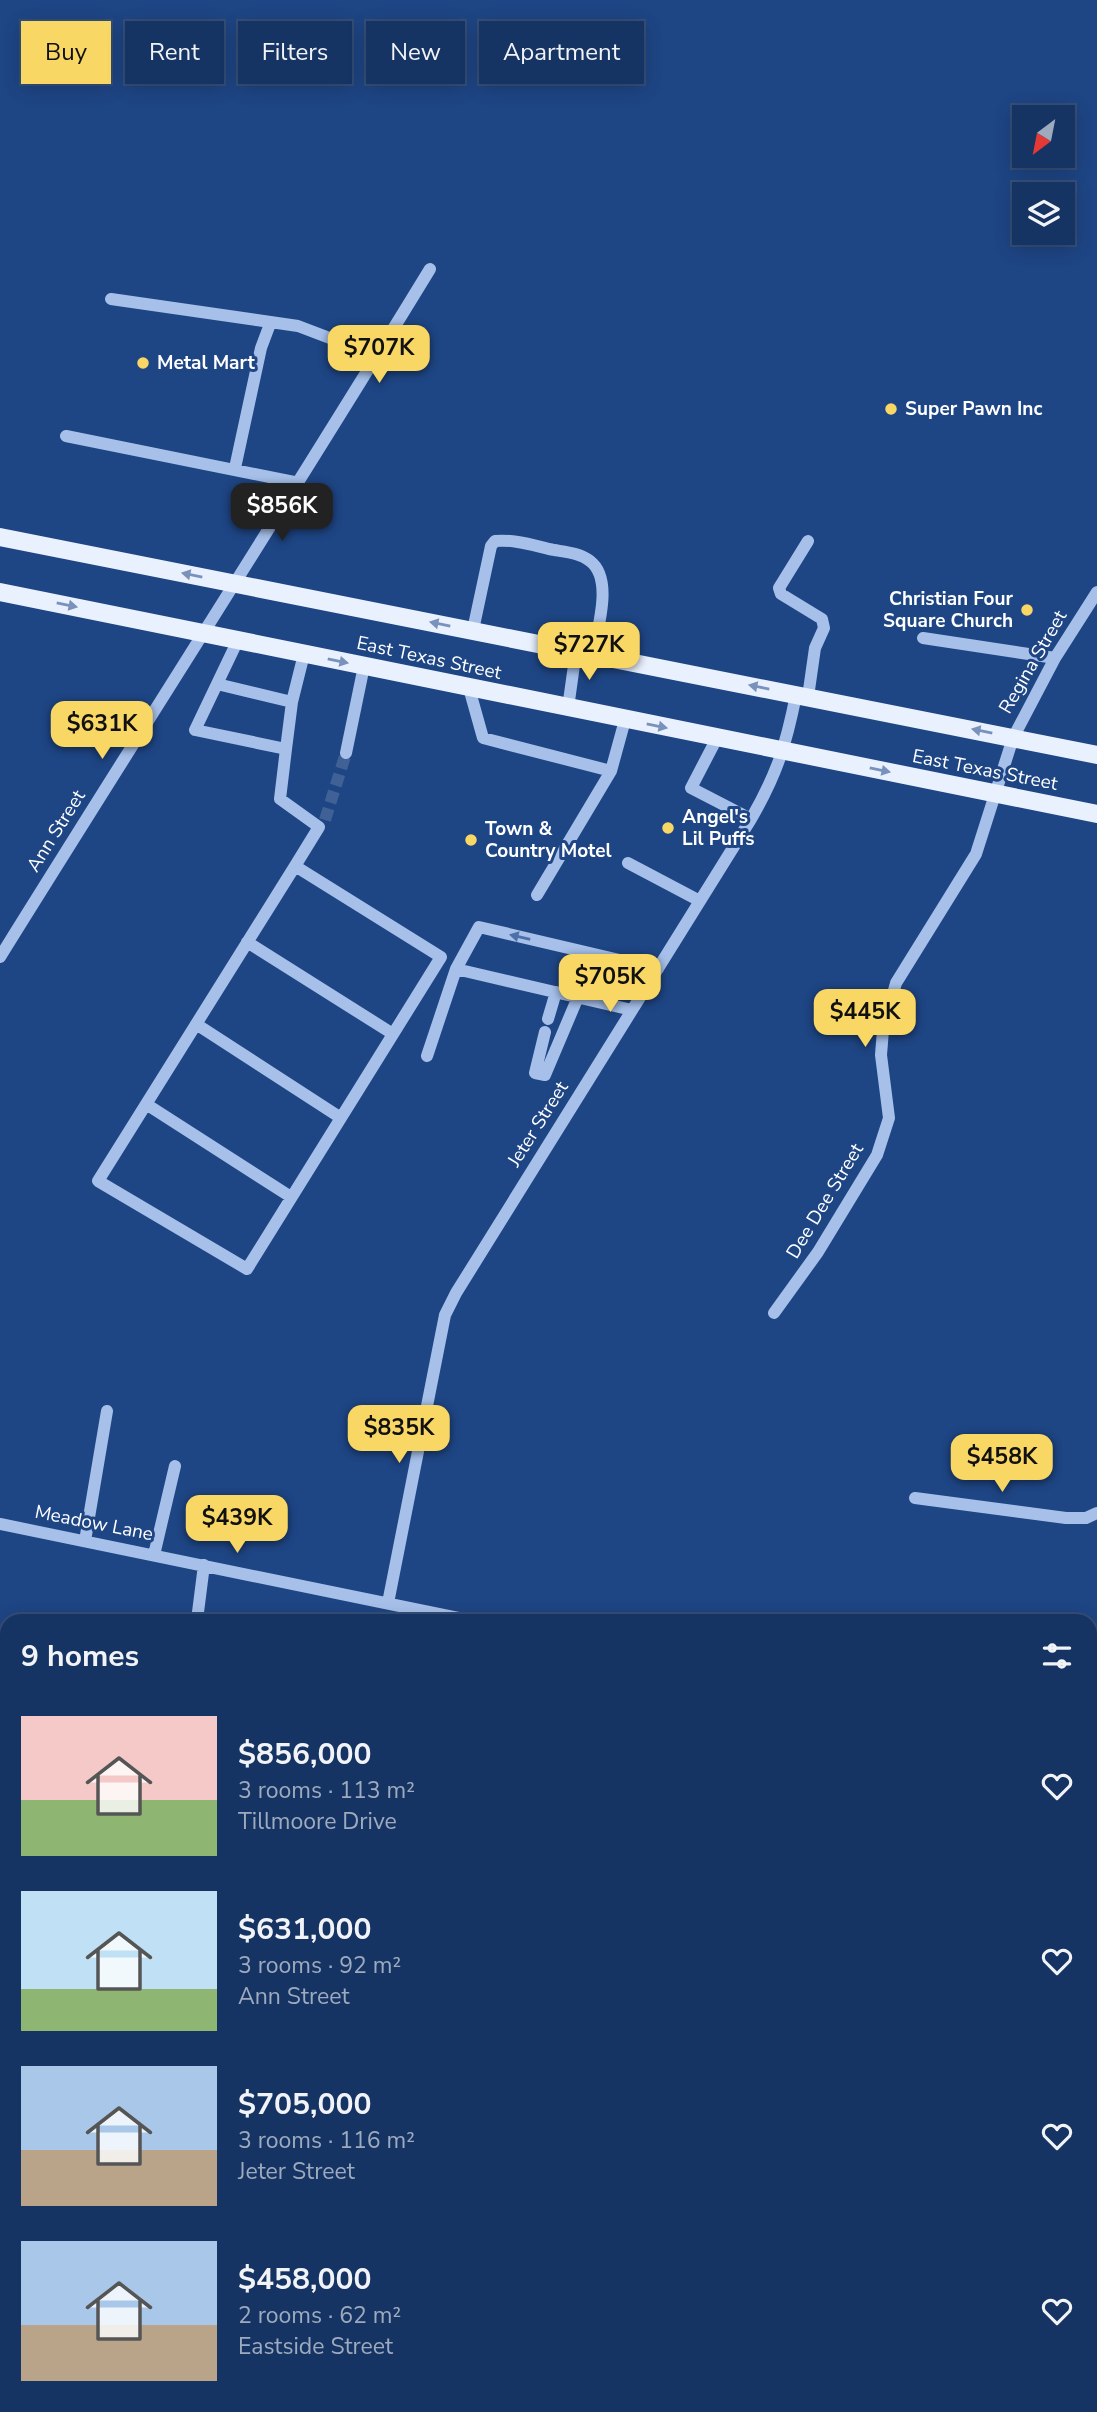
<!DOCTYPE html>
<meta charset="utf-8">
<style>
:root{--surface:#163463;--page:#1f3c69;--text:#f1f3f6;--muted:#9eaabe;--line:#354f78;--accent:#f9d765}
body{margin:0;font-family:"Nunito Sans",sans-serif;background:var(--page);color:var(--text);height:100vh;display:flex;flex-direction:column;font-size:26px;white-space:nowrap}
*{box-sizing:border-box;margin:0}
p{font-size:23px;color:var(--muted)}
.icon{flex:none;width:38px;height:38px;fill:none;stroke:currentColor;stroke-width:2;stroke-linecap:round;stroke-linejoin:round}
.map{position:relative;flex:1;overflow:hidden}
.side{position:absolute;left:0px;top:1614px;width:1097px;height:800px;display:flex;flex-direction:column;background:var(--surface);border-radius:21px 21px 0 0;box-shadow:0 4px 18px #0003,0 0 0 2px var(--line)}
.side>*{flex:none}
.banner{position:absolute;left:21px;top:21px;width:700px;height:63px;display:flex;gap:14px}
.needle{width:46px;rotate:212deg}
.buttons{position:absolute;left:1012px;top:105px;display:grid;gap:14px}
.buttons a{display:grid;place-items:center;width:63px;height:63px;border-radius:0px;background:var(--surface);box-shadow:0 4px 18px #0003,0 0 0 2px var(--line);font-size:35px}
.price{position:absolute;translate:-50% -60px;padding:0 16px;border-radius:14px;background:var(--accent);color:#111;font-size:23px;line-height:46px;filter:drop-shadow(0 2px 4px #0008)}
.price::after{content:'';position:absolute;left:50%;top:42px;width:21px;height:16px;margin-left:-10px;background:inherit;clip-path:polygon(0 0,100% 0,50% 100%)}
.price.on{background:#222;color:#fff}
ul{padding:0;list-style:none}
li{display:flex;align-items:center;gap:21px;height:175px;padding:0 21px}
li span{display:grid;place-items:center;flex:none;width:196px;height:140px;border-radius:0px;color:#555}
li>.icon{margin-inline-start:auto}
span .icon{width:84px;height:84px;fill:#fffc;stroke-width:1}
li b{font-size:30px}
h2{display:flex;justify-content:space-between;align-items:center;height:84px;padding:0 21px;font-size:30px}
.pill{padding:0 24px;border-radius:0px;background:var(--surface);box-shadow:0 4px 18px #0003,0 0 0 2px var(--line);font-size:24px;line-height:63px}
.pill.on{background:var(--accent);color:#111}
.map>svg:first-child{display:block}
.green{fill:#325da2}
.lines{fill:none;stroke-linecap:round;stroke-linejoin:round}
.minor-tunnel{stroke:#406196;stroke-width:12;stroke-dasharray:12 6;stroke-linecap:butt}
.minor{stroke:#a6c0ea;stroke-width:12}
.major{stroke:#e9f0fe;stroke-width:18}
.oneway{fill:#7992bb}
.oneway2{fill:#4e70a8}
.poi-dot{fill:#f9d765;stroke:#1e4584;stroke-width:2.5}
.labels{text-anchor:middle;dominant-baseline:central;stroke-width:6;stroke-linejoin:round;paint-order:stroke}
.poi-label{font-size:19px;font-weight:bold;fill:#fff;stroke:#1e4584;text-anchor:start}
.street-label{font-size:19px;fill:#fff;stroke:#1e4584}
</style>
<div class="map">
<svg width="1097" height="2412" viewBox="0 0 1097 2412">
<rect width="100%" height="100%" fill="#1e4584"/>
<path class="green" d="M 647,2406 L 714,2406 L 710,2412 L 649,2412 Z"/>
<g class="lines">
<path class="minor-tunnel" d="M 325,820 L 346,753"/>
<path class="minor" d="M 111,299 L 298,326 L 377,356
M 66,436 L 299,483
M 235,468 L 261,348 L 270,324
M 808,541 L 779,588 L 781,594 L 822,619 L 824,628 L 815,648 L 808,697
M 473,630 L 491,546 L 495,541 C 515,539 535,546 554,550 C 566,552 580,553 590,561 C 614,579 597,630 593,654
M 923,638 L 1055,658
M 238,640 L 195,730 L 286,749 L 280,799 L 319,827 L 295,866 L 98,1181 L 247,1269 L 441,957 L 295,866
M 217,684 L 292,702 L 286,749
M 469,688 L 483,738 L 611,771 L 537,895
M 292,702 L 304,654
M 568,708 L 576,651
M 717,738 L 691,788 L 751,819
M 346,753 L 364,666
M 611,771 L 625,720
M 628,863 L 700,901
M 247,942 L 393,1034
M 0,957 C 143,727 289,500 430,269
M 632,1010 L 456,969 L 479,927 L 658,969
M 548,1019 L 556,992
M 196,1024 L 341,1118
M 545,1032 L 535,1073 L 545,1075 L 578,997
M 427,1056 L 456,969
M 146,1104 L 291,1197
M 774,1313 L 818,1252 L 877,1155 L 889,1118 L 881,1055 L 883,1030 L 896,983 L 976,854 L 1013,738 L 1055,658 L 1097,592
M 915,1498 L 1066,1518 L 1086,1518 L 1097,1513
M 0,1524 L 468,1620
M 85,1541 L 107,1411
M 154,1555 L 175,1466
M 388,1603 L 445,1315 L 456,1293 L 751,819 C 777,774 786,745 796,695
M 197,1620 L 204,1565
M 0,2081 L 7,2077
M 351,2406 L 360,2412
M 95,2412 L 97,2406"/>
<path class="major" d="M 0,537 L 1097,755
M 0,592 L 1097,814"/>
</g>
<defs><path id="oneway-solid" d="M-6-.8H1V-3.2L6.5 0L1 3.2V.8H-6Z" transform="scale(1.75)"/></defs>
<g class="oneway">
<use href="#oneway-solid" transform="translate(192 575) rotate(-169)"/>
<use href="#oneway-solid" transform="translate(67 605) rotate(11)"/>
<use href="#oneway-solid" transform="translate(440 624) rotate(-169)"/>
<use href="#oneway-solid" transform="translate(338 661) rotate(12)"/>
<use href="#oneway-solid" transform="translate(759 687) rotate(-169)"/>
<use href="#oneway-solid" transform="translate(657 726) rotate(11)"/>
<use href="#oneway-solid" transform="translate(982 731) rotate(-169)"/>
<use href="#oneway-solid" transform="translate(880 770) rotate(12)"/>
</g>
<use class="oneway2" href="#oneway-solid" transform="translate(520 937) rotate(-167)"/>
<g class="poi-dot">
<circle cx="143" cy="363" r="7"/>
<circle cx="891" cy="409" r="7"/>
<circle cx="1027" cy="610" r="7"/>
<circle cx="668" cy="828" r="7"/>
<circle cx="471" cy="840" r="7"/>
</g>
<g class="labels">
<g class="poi-label">
<text x="157" y="363">Metal Mart</text>
<text x="905" y="409">Super Pawn Inc</text>
<text x="1013" y="599" text-anchor="end">Christian Four<tspan x="1013" dy="22">Square Church</tspan></text>
<text x="682" y="817">Angel's<tspan x="682" dy="22">Lil Puffs</tspan></text>
<text x="485" y="829">Town &amp;<tspan x="485" dy="22">Country Motel</tspan></text>
</g>
<g class="street-label">
<text transform="translate(429 658) rotate(12)">East Texas Street</text>
<text transform="translate(1033 662) rotate(-60)">Regina Street</text>
<text transform="translate(985 770) rotate(11)">East Texas Street</text>
<text transform="translate(56 831) rotate(-58)">Ann Street</text>
<text transform="translate(538 1124) rotate(-58)">Jeter Street</text>
<text transform="translate(825 1201) rotate(-59)">Dee Dee Street</text>
<text transform="translate(94 1523) rotate(11)">Meadow Lane</text>
</g>
</g>
</svg>
<div class="buttons">
<a><svg class="needle" viewBox="-14 -14 28 28"><path d="M0-13l5 13h-10z" fill="#e53935"/><path d="M0 13l5-13h-10z" fill="#9eaabe"/></svg></a>
<a><svg class="icon" aria-label="layers" viewBox="0 0 24 24"><path d="M12 4l9 5-9 5-9-5zM3 14l9 5 9-5"/></svg></a>
</div>
<b class="price" style="left:379px;top:385px">$707K</b>
<b class="price on" style="left:282px;top:543px">$856K</b>
<b class="price" style="left:589px;top:682px">$727K</b>
<b class="price" style="left:102px;top:761px">$631K</b>
<b class="price" style="left:610px;top:1014px">$705K</b>
<b class="price" style="left:865px;top:1049px">$445K</b>
<b class="price" style="left:399px;top:1465px">$835K</b>
<b class="price" style="left:1002px;top:1494px">$458K</b>
<b class="price" style="left:237px;top:1555px">$439K</b>
<div class="banner">
<a class="pill on">Buy</a>
<a class="pill">Rent</a>
<a class="pill">Filters</a>
<a class="pill">New</a>
<a class="pill">Apartment</a>
</div>
<section class="side">
<h2>9 homes<svg class="icon" aria-label="filters" viewBox="0 0 24 24"><path d="M4 7h16M4 17h16"/><circle cx="9" cy="7" r="2"/><circle cx="15" cy="17" r="2"/></svg></h2>
<ul>
<li><span style="background:linear-gradient(#f6c9c9 60%,#8fb573 0)"><svg class="icon" aria-label="home" viewBox="0 0 24 24"><path d="M3 11l9-7 9 7M6 9v11h12V9"/></svg></span><div><b>$856,000</b><p>3 rooms · 113 m²</p><p>Tillmoore Drive</p></div><svg class="icon" aria-label="heart" viewBox="0 0 24 24"><path d="M12 20l-8-8c-3-5 5-10 8-4 3-6 11-1 8 4z"/></svg></li>
<li><span style="background:linear-gradient(#bfe0f5 70%,#8fb573 0)"><svg class="icon" aria-label="home" viewBox="0 0 24 24"><path d="M3 11l9-7 9 7M6 9v11h12V9"/></svg></span><div><b>$631,000</b><p>3 rooms · 92 m²</p><p>Ann Street</p></div><svg class="icon" aria-label="heart" viewBox="0 0 24 24"><path d="M12 20l-8-8c-3-5 5-10 8-4 3-6 11-1 8 4z"/></svg></li>
<li><span style="background:linear-gradient(#a9c7e8 60%,#b9a48a 0)"><svg class="icon" aria-label="home" viewBox="0 0 24 24"><path d="M3 11l9-7 9 7M6 9v11h12V9"/></svg></span><div><b>$705,000</b><p>3 rooms · 116 m²</p><p>Jeter Street</p></div><svg class="icon" aria-label="heart" viewBox="0 0 24 24"><path d="M12 20l-8-8c-3-5 5-10 8-4 3-6 11-1 8 4z"/></svg></li>
<li><span style="background:linear-gradient(#a9c7e8 60%,#b9a48a 0)"><svg class="icon" aria-label="home" viewBox="0 0 24 24"><path d="M3 11l9-7 9 7M6 9v11h12V9"/></svg></span><div><b>$458,000</b><p>2 rooms · 62 m²</p><p>Eastside Street</p></div><svg class="icon" aria-label="heart" viewBox="0 0 24 24"><path d="M12 20l-8-8c-3-5 5-10 8-4 3-6 11-1 8 4z"/></svg></li>
</ul>
</section>
</div>
